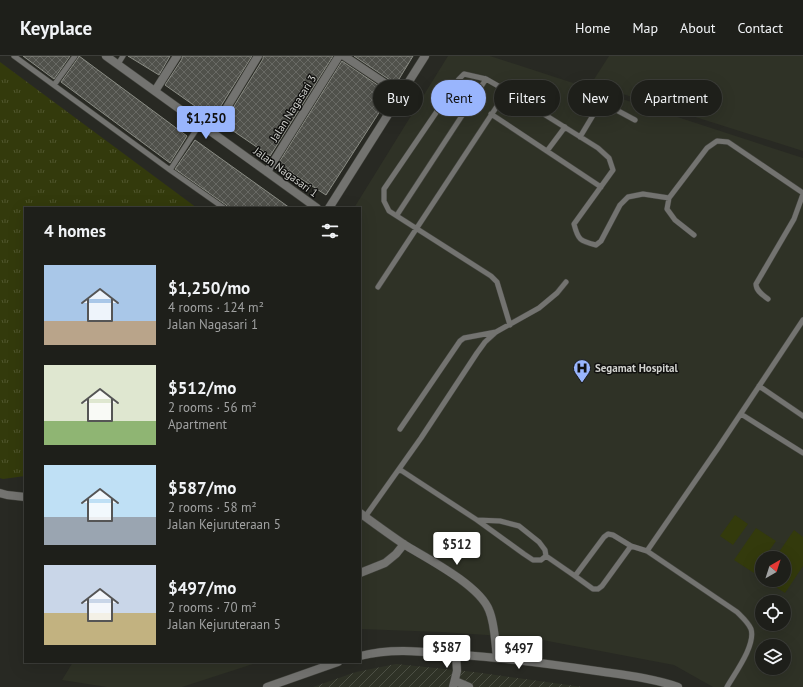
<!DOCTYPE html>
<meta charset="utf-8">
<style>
:root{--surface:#1e1f1a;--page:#2b2c27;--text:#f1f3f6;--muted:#a1a2a2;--line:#3c3d39;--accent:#99b5fd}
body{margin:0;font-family:"PT Sans",sans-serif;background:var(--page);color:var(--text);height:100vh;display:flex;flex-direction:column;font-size:15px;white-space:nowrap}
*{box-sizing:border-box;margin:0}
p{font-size:13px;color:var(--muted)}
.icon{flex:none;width:22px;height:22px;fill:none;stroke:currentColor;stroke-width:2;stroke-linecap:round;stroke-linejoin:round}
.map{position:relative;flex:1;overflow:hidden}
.details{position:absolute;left:24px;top:151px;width:337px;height:456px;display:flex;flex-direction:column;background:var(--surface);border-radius:0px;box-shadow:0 4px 16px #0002,0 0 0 1px var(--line)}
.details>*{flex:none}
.banner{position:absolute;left:373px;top:24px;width:370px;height:36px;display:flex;gap:8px}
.needle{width:26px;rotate:39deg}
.buttons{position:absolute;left:755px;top:495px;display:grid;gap:8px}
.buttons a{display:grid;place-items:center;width:36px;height:36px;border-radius:50%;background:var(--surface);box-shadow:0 4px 16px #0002,0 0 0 1px var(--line);font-size:20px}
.price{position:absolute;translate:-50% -34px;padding:0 9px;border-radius:4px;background:#fff;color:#222;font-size:13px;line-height:26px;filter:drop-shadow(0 1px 2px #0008)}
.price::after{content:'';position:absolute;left:50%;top:24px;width:12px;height:9px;margin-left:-6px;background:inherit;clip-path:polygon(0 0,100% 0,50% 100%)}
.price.selected{background:var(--accent);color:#111}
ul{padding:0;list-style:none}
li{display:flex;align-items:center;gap:12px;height:100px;padding:0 20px}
li span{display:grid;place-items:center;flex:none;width:112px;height:80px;border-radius:0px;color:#555}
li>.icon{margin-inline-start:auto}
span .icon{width:48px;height:48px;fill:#fffc;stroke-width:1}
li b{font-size:17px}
h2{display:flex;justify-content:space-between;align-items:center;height:48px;padding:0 20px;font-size:17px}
.tag{padding:0 14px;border-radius:18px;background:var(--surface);box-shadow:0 4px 16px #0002,0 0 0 1px var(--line);font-size:14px;line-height:36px}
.tag.selected{background:var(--accent);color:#111}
header{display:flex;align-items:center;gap:24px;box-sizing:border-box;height:56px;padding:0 20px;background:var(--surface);border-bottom:1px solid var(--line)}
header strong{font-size:19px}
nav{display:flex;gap:22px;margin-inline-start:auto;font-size:14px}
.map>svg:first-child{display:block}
.built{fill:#2f3226;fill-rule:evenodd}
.industrial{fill:url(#industrial-furrows)}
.grass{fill:url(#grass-tufts)}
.garden{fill:#333a0c}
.building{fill:url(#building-cross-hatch);stroke:#8b8d85}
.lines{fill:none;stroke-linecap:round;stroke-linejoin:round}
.service-casing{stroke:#43443e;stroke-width:6}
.minor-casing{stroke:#43443e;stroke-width:9}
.tertiary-casing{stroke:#43443e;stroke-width:9}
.service{stroke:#737370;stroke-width:5}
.minor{stroke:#737370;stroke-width:8}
.tertiary{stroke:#737370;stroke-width:8}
.labels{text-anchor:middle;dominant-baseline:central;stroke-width:3;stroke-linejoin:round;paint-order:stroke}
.street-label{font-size:11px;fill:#d1d2ce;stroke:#11110f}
.poi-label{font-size:11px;font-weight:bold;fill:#d1d2ce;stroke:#11110f;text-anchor:start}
</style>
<header>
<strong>Keyplace</strong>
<nav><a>Home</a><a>Map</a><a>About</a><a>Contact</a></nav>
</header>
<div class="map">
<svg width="803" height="631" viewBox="0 0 803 631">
<defs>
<pattern id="industrial-furrows" width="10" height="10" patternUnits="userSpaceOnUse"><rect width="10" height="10" fill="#2f3226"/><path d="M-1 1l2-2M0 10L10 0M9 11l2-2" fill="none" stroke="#4c4f44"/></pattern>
<pattern id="grass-tufts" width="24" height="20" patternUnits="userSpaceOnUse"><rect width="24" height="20" fill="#333a0c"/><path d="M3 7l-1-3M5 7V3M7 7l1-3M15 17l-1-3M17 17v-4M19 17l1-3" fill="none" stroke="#50562e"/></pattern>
<pattern id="building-cross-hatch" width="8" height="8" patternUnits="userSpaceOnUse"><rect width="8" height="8" fill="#50514b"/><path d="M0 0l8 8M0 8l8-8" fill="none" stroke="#686964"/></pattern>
</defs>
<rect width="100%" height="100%" fill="#282923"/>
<path class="built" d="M 448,0 L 490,0 L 803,102 L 803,631 L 713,631 L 674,609 L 532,582 L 441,576 L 360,573 L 360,152 L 354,152 ZM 762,502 L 784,502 L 784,524 L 762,524 ZM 762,546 L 784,546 L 784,568 L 762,568 ZM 762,590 L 784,590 L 784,612 L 762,612 Z
M 609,0 L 803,0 L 803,95 L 591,28 Z
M 73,606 L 259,606 L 182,631 L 107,631 L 62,624 Z"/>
<path class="industrial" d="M 396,608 L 474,616 L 583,631 L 313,631 L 356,616 Z"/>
<path class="grass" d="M 0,6 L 197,152 L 25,152 L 25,420 L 3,423 L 0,422 Z"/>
<path class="garden" d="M 735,459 L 748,468 L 733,489 L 720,480 Z
M 756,472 L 776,485 L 764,502 L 762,502 L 762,505 L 754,517 L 734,504 Z
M 794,474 L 803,481 L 803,510 L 785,537 L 765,524 L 784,524 L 784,502 L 775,502 Z"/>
<path class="building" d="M 23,0 L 70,0 L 54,23 Z
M 79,0 L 187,80 L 170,107 L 61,26 L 78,2 Z
M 128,0 L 170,0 L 159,19 Z
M 182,0 L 252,0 L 214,61 L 213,60 L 212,62 L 165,29 L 182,3 Z
M 263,0 L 333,0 L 270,100 L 223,68 L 263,3 Z
M 354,0 L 413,0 L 396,28 Z
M 342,5 L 391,38 L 326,139 L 278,108 Z
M 195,84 L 290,152 L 229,152 L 226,149 L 175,113 Z"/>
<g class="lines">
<g class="service-casing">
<path id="service" d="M 14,0 L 170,114 L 224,152
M 118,8 L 123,0
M 54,29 L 75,0
M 491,58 L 601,131
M 580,81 L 595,56 L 601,50 L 609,50 L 635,64
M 547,95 L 565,71
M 170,114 L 200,68
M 397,159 L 486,23
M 694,179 L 675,164 L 667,153 L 669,142 L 707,92 L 717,85 L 728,86 L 803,137
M 378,231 L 507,35
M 768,243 C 763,239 756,235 756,228 L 794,163 L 803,138
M 510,269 L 497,226 L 491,220 L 389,155 L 384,145 L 384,133 L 459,23 L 464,18 L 486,23 L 507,35 L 598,92 L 609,102 L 613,114 L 574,168 C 578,184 580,185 596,189 L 601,185 L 620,149 L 628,141 L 643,138 L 669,142
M 759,330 L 803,360
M 741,358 L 803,397
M 400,373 L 460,285 L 464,282 L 496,276
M 399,413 L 477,464 L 524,498 L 533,504 L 541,504 L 546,500 L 545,494 L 539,486 L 519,470 L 500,465 L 477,464
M 365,461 L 421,382 L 477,297 L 485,286 L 496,276 L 539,252 L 557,237 L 566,226
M 647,495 L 718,392 L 803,264
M 546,500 L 575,520 L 604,481 L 608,478 L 613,479 L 631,490 L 647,495 L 737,556 C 742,561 748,566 751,573 C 756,589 735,617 727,631
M 575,520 L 593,533 L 598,533 L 602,530 L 631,490"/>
</g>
<g class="minor-casing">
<path id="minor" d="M 106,0 L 317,152
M 344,0 L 401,38
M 155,35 L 177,0
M 212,76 L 258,0
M 267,116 L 339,0
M 329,152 L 425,0
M 0,437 L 7,439 L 25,441
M 360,457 C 375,468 390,479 405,489 C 428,503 479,529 489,554 C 495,568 495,586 497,602
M 360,517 L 385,507 L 396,498 L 404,488
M 455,625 L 469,631
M 453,631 L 457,615 L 456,599"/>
</g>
<g class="tertiary-casing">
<path id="tertiary" d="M 360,600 C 394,591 426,596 460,599 C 506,602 551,608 597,615 C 624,619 652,622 678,631
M 267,631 L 338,606"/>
</g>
<use href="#service" class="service"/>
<use href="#minor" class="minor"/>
<use href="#tertiary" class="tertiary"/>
</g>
<defs>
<g id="hospital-pin" transform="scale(0.9)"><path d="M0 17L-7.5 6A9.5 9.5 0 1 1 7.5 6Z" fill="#99b5fd" stroke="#11110f"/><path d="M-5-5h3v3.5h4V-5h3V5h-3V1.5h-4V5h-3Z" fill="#111"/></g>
</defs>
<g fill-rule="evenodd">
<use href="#hospital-pin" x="582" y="312"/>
</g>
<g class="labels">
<g class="street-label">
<text transform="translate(293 52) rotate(-58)">Jalan Nagasari 3</text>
<text transform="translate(286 116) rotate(36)">Jalan Nagasari 1</text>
</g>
<g class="poi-label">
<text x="595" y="312">Segamat Hospital</text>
</g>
</g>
</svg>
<div class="buttons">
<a><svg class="needle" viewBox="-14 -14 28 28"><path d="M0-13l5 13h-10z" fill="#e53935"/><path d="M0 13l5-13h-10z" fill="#a1a2a2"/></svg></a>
<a><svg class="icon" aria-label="locate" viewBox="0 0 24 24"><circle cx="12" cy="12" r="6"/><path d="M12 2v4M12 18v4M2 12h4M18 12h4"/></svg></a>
<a><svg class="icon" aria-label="layers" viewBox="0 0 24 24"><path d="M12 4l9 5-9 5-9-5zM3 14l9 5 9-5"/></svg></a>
</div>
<b class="price selected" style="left:206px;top:84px">$1,250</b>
<b class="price" style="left:457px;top:510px">$512</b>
<b class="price" style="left:447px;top:613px">$587</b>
<b class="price" style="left:519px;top:614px">$497</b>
<div class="banner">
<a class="tag">Buy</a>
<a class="tag selected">Rent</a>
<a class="tag">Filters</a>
<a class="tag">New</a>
<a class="tag">Apartment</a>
</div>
<section class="details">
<h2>4 homes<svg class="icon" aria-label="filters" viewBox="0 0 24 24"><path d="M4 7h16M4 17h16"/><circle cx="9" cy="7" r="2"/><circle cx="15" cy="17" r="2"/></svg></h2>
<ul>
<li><span style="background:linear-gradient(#a9c7e8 70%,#b9a48a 0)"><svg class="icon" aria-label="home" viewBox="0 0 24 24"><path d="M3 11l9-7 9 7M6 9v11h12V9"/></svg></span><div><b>$1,250/mo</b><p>4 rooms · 124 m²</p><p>Jalan Nagasari 1</p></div></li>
<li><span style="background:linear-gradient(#dfe7d0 70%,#8fb573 0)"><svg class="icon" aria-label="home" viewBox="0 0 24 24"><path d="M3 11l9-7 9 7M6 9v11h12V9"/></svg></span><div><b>$512/mo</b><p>2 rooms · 56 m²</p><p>Apartment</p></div></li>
<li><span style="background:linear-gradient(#bfe0f5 65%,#9aa5b1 0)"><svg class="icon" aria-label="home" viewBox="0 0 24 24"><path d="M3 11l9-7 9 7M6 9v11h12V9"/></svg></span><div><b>$587/mo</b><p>2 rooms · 58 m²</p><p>Jalan Kejuruteraan 5</p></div></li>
<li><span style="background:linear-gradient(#c9d6e8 60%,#c2b280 0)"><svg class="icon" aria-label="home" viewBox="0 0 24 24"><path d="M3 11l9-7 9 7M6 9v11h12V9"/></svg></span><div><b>$497/mo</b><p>2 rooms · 70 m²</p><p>Jalan Kejuruteraan 5</p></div></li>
</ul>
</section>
</div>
